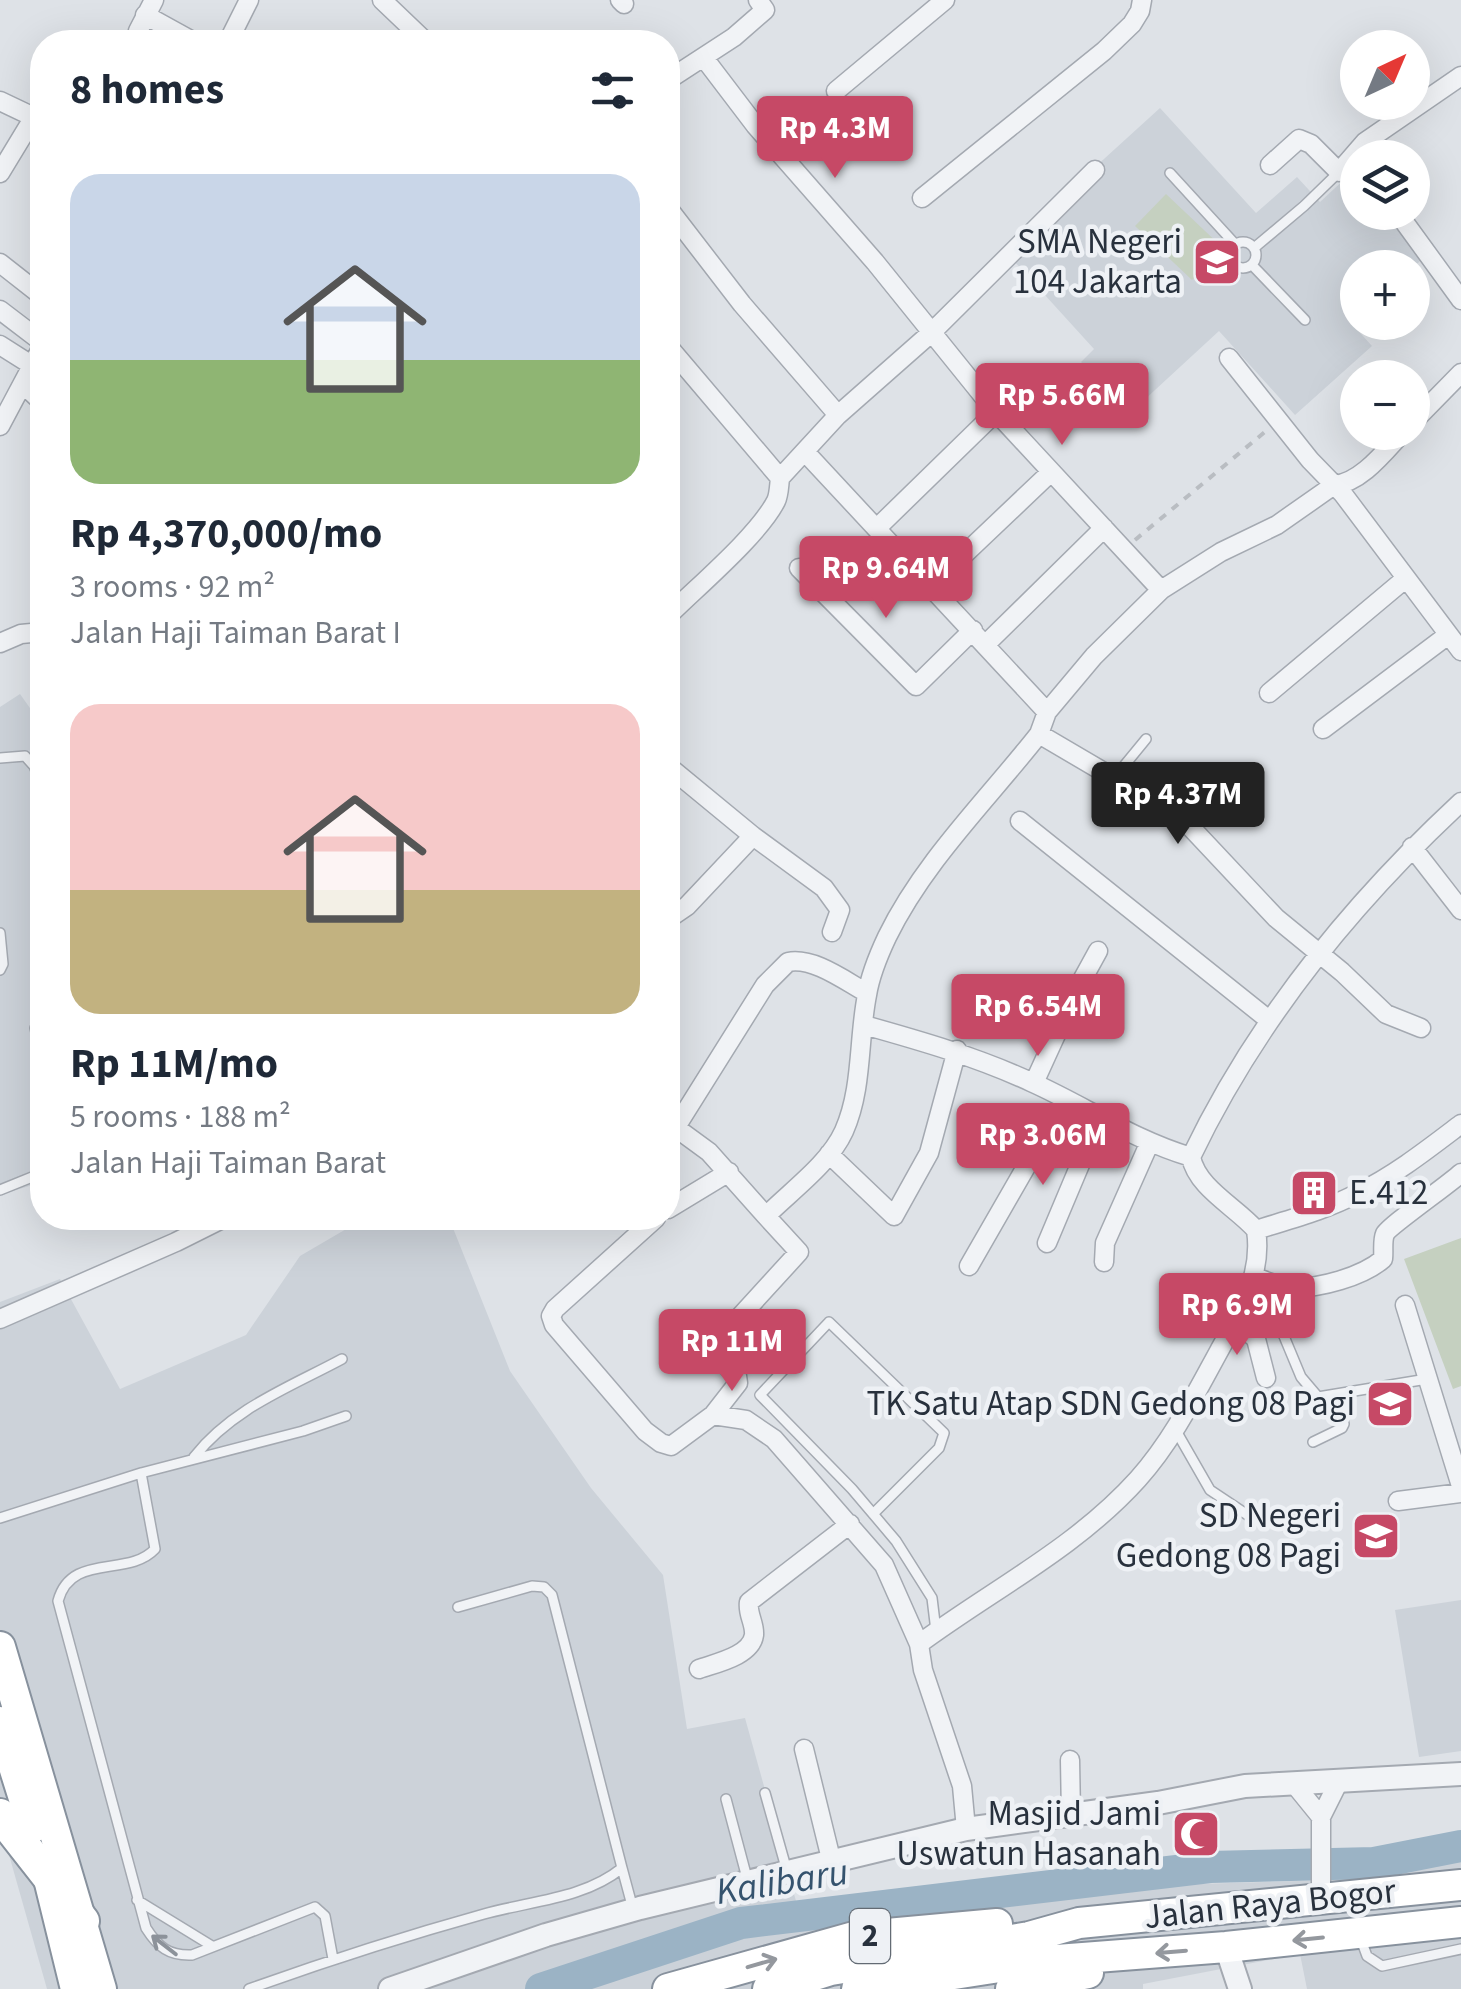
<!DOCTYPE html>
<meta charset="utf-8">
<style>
:root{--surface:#fff;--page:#f6f6f7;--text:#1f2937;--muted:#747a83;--accent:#c64966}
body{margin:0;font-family:"Source Sans 3",sans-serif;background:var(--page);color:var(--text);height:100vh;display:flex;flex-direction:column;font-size:38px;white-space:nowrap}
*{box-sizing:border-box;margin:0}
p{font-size:32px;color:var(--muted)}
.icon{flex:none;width:55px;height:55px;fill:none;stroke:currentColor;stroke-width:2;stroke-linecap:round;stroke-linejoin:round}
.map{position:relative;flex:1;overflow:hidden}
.details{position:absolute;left:30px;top:30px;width:650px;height:1200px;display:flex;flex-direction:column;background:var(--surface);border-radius:40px;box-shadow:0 10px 40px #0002}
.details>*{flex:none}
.needle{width:65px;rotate:44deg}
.controls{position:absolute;left:1340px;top:30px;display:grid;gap:20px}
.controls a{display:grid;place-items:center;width:90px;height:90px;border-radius:50%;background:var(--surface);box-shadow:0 10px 40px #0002;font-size:50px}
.price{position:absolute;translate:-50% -85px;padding:0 22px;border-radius:10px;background:var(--accent);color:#fff;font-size:32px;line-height:65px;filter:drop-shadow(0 2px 5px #0008)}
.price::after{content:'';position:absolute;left:50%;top:60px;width:30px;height:22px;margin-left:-15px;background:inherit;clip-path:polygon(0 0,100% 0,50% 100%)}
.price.selected{background:#222;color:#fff}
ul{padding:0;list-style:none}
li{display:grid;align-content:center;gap:20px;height:530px;padding:0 40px}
li span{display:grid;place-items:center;height:310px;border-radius:30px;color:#555}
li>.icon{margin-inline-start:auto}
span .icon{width:180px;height:180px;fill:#fffc;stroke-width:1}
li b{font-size:42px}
h2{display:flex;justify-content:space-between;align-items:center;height:120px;padding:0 40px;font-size:42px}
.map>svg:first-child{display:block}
.built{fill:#ccd2d9}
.green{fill:#c5d0c0}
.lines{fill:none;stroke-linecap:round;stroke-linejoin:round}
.river{stroke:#9bb3c5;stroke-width:32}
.service-casing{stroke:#a4a9b1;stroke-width:12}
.minor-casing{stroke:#a4a9b1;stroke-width:21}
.tertiary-casing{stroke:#a4a9b1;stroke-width:26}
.trunk-casing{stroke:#87919d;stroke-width:34}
.motorway-casing{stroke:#87919d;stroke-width:36}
.path{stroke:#b9bdc2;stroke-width:4;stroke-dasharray:8 8;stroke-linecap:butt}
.service{stroke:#f1f3f6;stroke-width:9}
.minor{stroke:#f1f3f6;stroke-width:18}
.tertiary{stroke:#f1f3f6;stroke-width:22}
.trunk{stroke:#fff;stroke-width:30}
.motorway{stroke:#fff;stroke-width:32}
.oneway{stroke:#94989e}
.oneway2{stroke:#8c929a}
.labels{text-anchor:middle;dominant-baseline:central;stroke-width:9;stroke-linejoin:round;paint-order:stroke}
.shield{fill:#eef1f5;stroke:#636b74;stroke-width:2.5}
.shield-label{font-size:32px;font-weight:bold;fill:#28313d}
.poi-label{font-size:35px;fill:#28313d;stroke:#eef1f5;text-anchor:end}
.street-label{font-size:35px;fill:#28313d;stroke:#eef1f5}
.water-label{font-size:38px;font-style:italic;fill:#35536e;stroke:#eef1f5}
</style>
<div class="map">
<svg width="1461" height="1989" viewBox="0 0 1461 1989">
<rect width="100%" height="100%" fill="#dee2e7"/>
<path class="built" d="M 1160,108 L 1256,213 L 1297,177 L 1320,202 L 1350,174 L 1357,182 L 1358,212 L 1385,213 L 1425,256 L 1413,268 L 1358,268 L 1357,318 L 1352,324 L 1372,346 L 1295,415 L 1219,331 L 1129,414 L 1081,362 L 1094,349 L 1004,250 Z
M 20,694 L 42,725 L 42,1182 L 0,1195 L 0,707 Z
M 365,1218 L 449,1218 L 510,1371 L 591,1488 L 663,1575 L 687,1729 L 745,1718 L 801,1919 L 988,1890 L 1334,1880 L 1461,1851 L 1461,1989 L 1307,1989 L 1300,1954 L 1143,1984 L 1143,1989 L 47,1989 L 0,1823 L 0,1302 L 60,1279 L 120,1389 L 246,1335 L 300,1256 Z
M 1461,1600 L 1461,1751 L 1419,1757 L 1395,1610 Z"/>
<path class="green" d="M 1166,194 L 1223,248 L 1192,280 L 1135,226 Z
M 1461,1238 L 1461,1386 L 1453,1389 L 1404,1259 Z"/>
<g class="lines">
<path class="river" d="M 541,1989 L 741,1923 L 1210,1867 L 1374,1863 L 1461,1846"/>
<g class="service-casing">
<path id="service" d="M 1170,173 L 1235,244
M1230 255a13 13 0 1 1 26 0a13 13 0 1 1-26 0Z
M 1254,248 L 1304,206 L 1339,172
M 1252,265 L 1305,320
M 0,758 L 25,756 L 34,766 L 42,784
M 1114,778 L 1146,739
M 0,933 L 3,964 L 0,970
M 42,1018 L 35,1028 L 42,1056
M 0,1190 L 42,1173
M 1248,1295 L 1276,1317 L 1301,1377 L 1318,1397 L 1427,1379
M 1175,1429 L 1210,1490 L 1249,1516
M 1313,1442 L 1342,1428 L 1344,1424 L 1336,1394
M 194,1457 C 233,1408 288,1388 342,1359
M 141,1473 L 155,1549 C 128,1578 71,1552 58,1601 L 146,1928 C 158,1947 169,1956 192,1955 L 315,1907 L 325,1916 L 333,1959
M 873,1514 L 939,1448 L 944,1433 L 829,1322 L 760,1395 L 852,1489 L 896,1541 L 932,1598 L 936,1631
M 0,1518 L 141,1473 L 303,1431 L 346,1416
M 765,1793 L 787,1871
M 726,1799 L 747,1878
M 622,1868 L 633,1909
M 137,1900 L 212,1946
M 1360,1937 L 1367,1956 L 1382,1966 L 1461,1949
M 249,1989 C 327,1961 405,1936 484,1914 C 530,1901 584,1899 622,1868 L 552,1595 L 544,1587 L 532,1586 L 458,1607"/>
</g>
<g class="minor-casing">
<path id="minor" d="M 382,0 L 426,42
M 620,0 L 624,4
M 145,15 L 194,42
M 138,42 L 138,31 L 154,0
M 228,42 L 249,0
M 704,58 L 755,125 L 875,262 L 996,412 L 1161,590
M 668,80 L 734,37 L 765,10 L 758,0
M 836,91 L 945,0
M 0,101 L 42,121
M 1270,165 L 1299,139 L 1311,144 L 1339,172 L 1365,142 L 1461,76
M 0,173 L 34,117
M 922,198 L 1104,51 L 1132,24 L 1140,11 L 1142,0
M 668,208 L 742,304 L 838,415
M 1397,212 L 1461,300
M 0,263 L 42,296
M 0,310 L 42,342
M 0,345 L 33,366
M 668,346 L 780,478
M 1229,358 L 1310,460 L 1343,494 L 1461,651
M 24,385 L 42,402
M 1412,423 L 1461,373
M 0,426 L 42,347
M 806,453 L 1047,712
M 780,478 L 838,415 L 931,333 L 1095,170
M 878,527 L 996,412
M 799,568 L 916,686 L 973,630
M 932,585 L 1051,472
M 668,616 C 697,587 758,536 776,501 C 779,495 779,486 780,478
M 0,643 L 21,634 L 42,632
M 986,644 L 1104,528
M 1269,693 L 1405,579
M 1323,729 L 1448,635
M 1039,734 L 1182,818 L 1276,918 L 1342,972 L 1386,1014 L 1421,1028
M 668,766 L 753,836 L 824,888 L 840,910 L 832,932
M 1020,821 L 1269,1020
M 1412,847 L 1461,910
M 668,919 L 687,906 L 753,836
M 864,1025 C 921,1041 977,1057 1031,1082 C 1087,1107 1131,1139 1191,1157
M 1034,1083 L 1075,993 L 1098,951
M 668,1122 L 709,1152 L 766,1216 C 792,1190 829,1164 844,1131 C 863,1088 858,1040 867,995 C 870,976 879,954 887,937 C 924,861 988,799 1039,734 L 1047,712 L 1094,656 L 1161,590 L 1221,552 L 1277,525 L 1334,485 C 1361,483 1385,451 1403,432
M 676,1127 L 765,985 L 788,962 C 814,957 845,981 867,993
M 829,1154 L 894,1216 L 929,1153 L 957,1050
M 668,1209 L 729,1172
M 656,1218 L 555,1309 L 551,1316 L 554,1325 L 645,1431 L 661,1443 L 671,1446 L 713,1415 L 746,1420 L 774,1439 L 884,1565 L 919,1644
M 1256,1230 C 1291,1219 1326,1210 1358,1193 C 1395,1175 1428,1149 1461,1124
M 1047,1243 L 1100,1117
M 1104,1262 L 1105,1243 L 1149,1144
M 969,1266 L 1065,1099
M 1255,1277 C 1266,1281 1281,1288 1293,1288 C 1320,1288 1362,1277 1383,1259 C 1384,1251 1382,1241 1385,1234 C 1389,1226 1448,1185 1461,1173
M 1405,1305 L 1461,1486
M 0,1319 L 176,1242 L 224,1218
M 1236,1321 L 1256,1339 L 1266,1378
M 713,1415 L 738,1383 L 737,1376 L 714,1353 L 715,1344 L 799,1252 L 766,1216
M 1398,1501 L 1461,1493
M 699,1669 C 716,1663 751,1656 754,1635 C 755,1623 747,1614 749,1602 L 850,1524
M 804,1749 L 832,1863
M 1070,1760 L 1071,1815
M 1295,1785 L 1321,1817
M 966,1829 L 962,1786 L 923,1670 L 919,1644 C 992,1590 1076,1548 1138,1479 C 1172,1441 1195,1395 1219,1351 C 1240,1313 1263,1274 1256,1230 C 1236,1207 1197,1188 1191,1157 C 1256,1021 1351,904 1461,802
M 1321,1898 L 1321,1817 L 1338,1783"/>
</g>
<g class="tertiary-casing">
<path id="tertiary" d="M 1226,1947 L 1240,1989
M 390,1989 L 546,1935 L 640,1908 L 966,1829 L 1158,1803 L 1245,1786 L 1461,1774"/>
</g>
<g class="trunk-casing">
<path id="trunk" d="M 0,1647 L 101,1989
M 0,1722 L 33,1827
M 48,1875 L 76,1989
M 668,1989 L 854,1937 L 997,1924
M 768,1989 L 831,1970 L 1029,1937 L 1079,1923 L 1461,1885
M 857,1989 L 1031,1962 L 1226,1947 L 1461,1922
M 1011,1989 L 1088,1973"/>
</g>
<g class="motorway-casing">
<path id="motorway" d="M 0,1815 L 83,1921"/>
</g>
<path class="path" d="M 1135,540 L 1266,431"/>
<use href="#service" class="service"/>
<use href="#minor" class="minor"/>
<use href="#tertiary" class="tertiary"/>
<use href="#trunk" class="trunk"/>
<use href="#motorway" class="motorway"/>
</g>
<defs><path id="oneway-shaft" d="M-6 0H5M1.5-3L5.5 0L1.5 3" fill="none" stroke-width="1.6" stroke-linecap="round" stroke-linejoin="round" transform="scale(2.5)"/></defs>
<g class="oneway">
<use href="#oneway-shaft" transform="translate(1308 1939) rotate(174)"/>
<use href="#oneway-shaft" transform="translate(1171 1952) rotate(175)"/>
<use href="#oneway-shaft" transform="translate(762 1963) rotate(-16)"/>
</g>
<use class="oneway2" href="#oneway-shaft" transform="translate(164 1945) rotate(-142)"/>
<defs>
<g id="school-square" transform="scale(2.5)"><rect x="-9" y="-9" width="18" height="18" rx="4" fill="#c64966" stroke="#eef1f5"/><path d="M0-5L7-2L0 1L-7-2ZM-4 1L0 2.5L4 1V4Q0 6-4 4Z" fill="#fff"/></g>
<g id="building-square" transform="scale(2.5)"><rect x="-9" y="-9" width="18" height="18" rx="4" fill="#c64966" stroke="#eef1f5"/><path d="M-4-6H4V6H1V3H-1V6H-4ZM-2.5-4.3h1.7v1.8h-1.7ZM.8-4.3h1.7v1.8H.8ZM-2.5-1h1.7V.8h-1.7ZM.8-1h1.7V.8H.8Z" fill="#fff"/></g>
<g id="mosque-square" transform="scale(2.5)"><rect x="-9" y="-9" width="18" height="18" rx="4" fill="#c64966" stroke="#eef1f5"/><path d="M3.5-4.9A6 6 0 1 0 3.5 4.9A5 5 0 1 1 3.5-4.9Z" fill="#fff"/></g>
</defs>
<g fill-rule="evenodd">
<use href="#school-square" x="1217" y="262"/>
<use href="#building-square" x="1314" y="1193"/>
<use href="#school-square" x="1390" y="1404"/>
<use href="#school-square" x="1376" y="1536"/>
<use href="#mosque-square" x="1196" y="1834"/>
</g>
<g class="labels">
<rect class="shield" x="850" y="1909" width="40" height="54" rx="8"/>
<g class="shield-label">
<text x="870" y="1936">2</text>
</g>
<g class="poi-label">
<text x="1182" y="242">SMA Negeri<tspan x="1182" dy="40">104 Jakarta</tspan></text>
<text x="1349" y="1193" text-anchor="start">E.412</text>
<text x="1355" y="1404">TK Satu Atap SDN Gedong 08 Pagi</text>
<text x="1341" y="1516">SD Negeri<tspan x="1341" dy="40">Gedong 08 Pagi</tspan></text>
<text x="1161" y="1814">Masjid Jami<tspan x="1161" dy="40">Uswatun Hasanah</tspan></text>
</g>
<g class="street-label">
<text transform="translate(1270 1904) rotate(-6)">Jalan Raya Bogor</text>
</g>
<g class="water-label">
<text transform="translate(782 1882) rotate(-9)">Kalibaru</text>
</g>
</g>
</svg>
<div class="controls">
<a><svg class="needle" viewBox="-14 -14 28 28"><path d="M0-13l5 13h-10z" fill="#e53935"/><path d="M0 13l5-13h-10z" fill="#747a83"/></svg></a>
<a><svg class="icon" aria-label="layers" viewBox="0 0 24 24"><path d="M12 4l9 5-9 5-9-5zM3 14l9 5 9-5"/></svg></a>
<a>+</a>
<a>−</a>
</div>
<b class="price" style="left:835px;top:181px">Rp 4.3M</b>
<b class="price" style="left:1062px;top:448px">Rp 5.66M</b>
<b class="price" style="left:886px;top:621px">Rp 9.64M</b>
<b class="price selected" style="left:1178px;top:847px">Rp 4.37M</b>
<b class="price" style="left:1038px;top:1059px">Rp 6.54M</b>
<b class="price" style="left:1043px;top:1188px">Rp 3.06M</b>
<b class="price" style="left:1237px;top:1358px">Rp 6.9M</b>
<b class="price" style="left:732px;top:1394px">Rp 11M</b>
<section class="details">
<h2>8 homes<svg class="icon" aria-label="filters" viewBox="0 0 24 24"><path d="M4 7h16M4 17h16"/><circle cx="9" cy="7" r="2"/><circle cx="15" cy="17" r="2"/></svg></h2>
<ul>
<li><span style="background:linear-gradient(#c9d6e8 60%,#8fb573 0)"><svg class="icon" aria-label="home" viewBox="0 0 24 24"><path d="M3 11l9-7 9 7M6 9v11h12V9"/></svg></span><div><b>Rp 4,370,000/mo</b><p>3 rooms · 92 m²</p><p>Jalan Haji Taiman Barat I</p></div></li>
<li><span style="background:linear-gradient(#f6c9c9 60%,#c2b280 0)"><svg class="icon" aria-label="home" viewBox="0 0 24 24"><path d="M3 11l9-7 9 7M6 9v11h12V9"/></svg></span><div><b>Rp 11M/mo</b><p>5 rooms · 188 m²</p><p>Jalan Haji Taiman Barat</p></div></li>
</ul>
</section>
</div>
